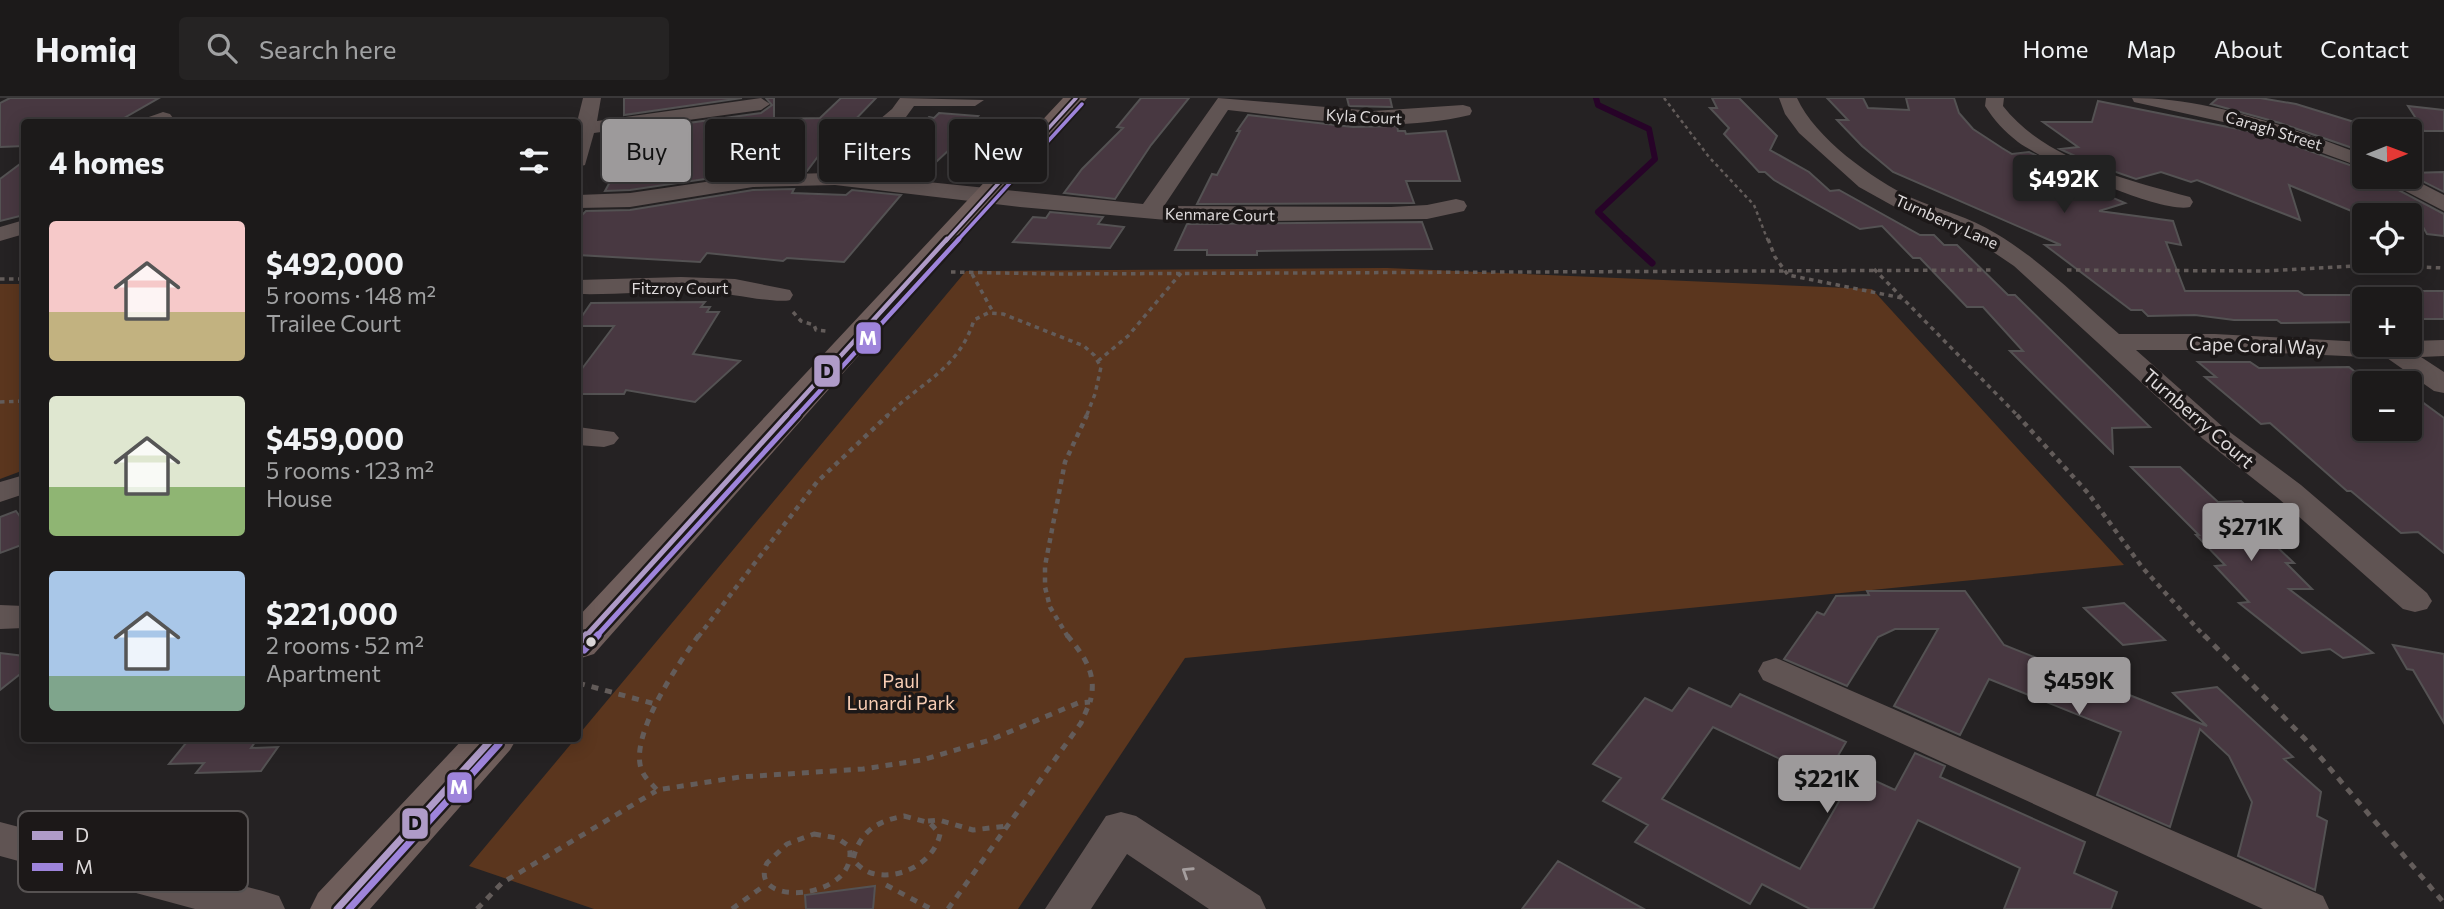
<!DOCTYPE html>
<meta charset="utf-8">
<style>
:root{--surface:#1c1a1a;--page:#252323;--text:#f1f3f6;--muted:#a0a1a2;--line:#3a3839;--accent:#9d9a9b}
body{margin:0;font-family:Commissioner,sans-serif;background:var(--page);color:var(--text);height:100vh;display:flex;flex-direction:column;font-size:26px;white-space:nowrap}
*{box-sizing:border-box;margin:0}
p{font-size:23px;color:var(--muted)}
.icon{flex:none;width:38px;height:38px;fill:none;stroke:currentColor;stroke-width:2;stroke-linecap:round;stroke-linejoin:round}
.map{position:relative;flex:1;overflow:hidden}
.drawer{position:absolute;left:21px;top:21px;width:560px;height:623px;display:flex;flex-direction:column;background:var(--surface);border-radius:7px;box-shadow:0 4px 18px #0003,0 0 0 2px var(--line)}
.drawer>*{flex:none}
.top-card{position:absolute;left:602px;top:21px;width:665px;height:63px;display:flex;gap:14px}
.needle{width:46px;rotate:89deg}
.tools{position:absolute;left:2352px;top:21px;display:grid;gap:14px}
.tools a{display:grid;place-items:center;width:70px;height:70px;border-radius:7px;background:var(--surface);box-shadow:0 4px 18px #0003,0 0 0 2px var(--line);font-size:35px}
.price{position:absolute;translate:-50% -60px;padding:0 16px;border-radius:7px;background:var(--accent);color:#111;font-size:23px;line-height:46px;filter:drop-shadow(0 2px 4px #0008)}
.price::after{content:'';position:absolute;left:50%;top:42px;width:21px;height:16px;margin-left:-10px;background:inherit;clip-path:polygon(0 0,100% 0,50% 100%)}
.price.active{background:#222;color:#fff}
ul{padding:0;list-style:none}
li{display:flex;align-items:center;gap:21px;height:175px;padding:0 28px}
li span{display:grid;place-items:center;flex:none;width:196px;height:140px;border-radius:7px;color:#555}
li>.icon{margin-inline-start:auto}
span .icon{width:84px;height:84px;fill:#fffc;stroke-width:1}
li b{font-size:30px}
h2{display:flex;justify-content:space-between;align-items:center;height:84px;padding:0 28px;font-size:30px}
.chip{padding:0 24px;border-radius:7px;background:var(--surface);box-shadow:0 4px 18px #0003,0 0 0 2px var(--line);font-size:24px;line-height:63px}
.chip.active{background:var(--accent);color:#111}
header{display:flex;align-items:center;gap:42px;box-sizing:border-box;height:98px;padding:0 35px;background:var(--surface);border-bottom:2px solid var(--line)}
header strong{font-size:33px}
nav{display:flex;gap:38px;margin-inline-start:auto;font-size:24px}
.search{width:490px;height:63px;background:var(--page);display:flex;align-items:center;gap:18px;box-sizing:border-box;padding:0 24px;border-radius:7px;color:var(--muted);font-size:26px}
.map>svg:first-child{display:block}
.green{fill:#5b361e}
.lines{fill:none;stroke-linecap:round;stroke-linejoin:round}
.stream-far1{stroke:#270328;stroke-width:6}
.stream{stroke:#270328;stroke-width:7}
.building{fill:#483841;stroke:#545253;stroke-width:2}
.path-far3{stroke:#635c5a;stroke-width:2.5;stroke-dasharray:3.5 3.5;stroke-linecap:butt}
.path-far2{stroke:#635c5a;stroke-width:3.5;stroke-dasharray:4.5 4.5;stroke-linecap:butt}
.path-far1{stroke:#635c5a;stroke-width:4.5;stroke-dasharray:5 5;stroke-linecap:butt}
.path{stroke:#635c5a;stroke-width:5;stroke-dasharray:7 7;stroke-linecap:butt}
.minor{fill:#605453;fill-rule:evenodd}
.major{fill:#6f5e5b;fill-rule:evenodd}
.bus-1-far3-casing{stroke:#1c1818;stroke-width:7}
.bus-1-far2-casing{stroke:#1c1818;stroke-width:9}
.bus-1-far1-casing{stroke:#1c1818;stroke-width:10}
.bus-1-casing{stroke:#1c1818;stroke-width:12}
.bus-2-far3-casing{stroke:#1c1818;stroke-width:7}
.bus-2-far2-casing{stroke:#1c1818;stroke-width:9}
.bus-2-far1-casing{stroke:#1c1818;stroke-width:10}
.bus-2-casing{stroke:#1c1818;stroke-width:12}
.bus-1-far3{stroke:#af9bc8;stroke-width:3.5}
.bus-1-far2{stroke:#af9bc8;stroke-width:4.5}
.bus-1-far1{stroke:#af9bc8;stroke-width:5}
.bus-1{stroke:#af9bc8;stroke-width:7}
.bus-2-far3{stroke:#9e84db;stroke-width:3.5}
.bus-2-far2{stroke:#9e84db;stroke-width:4.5}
.bus-2-far1{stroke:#9e84db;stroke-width:5}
.bus-2{stroke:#9e84db;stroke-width:7}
.oneway{stroke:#a59e9e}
.bus-dot{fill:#dedadb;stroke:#1c1818;stroke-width:2.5}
.labels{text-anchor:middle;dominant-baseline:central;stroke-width:7;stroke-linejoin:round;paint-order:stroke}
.far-street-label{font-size:16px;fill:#dedadb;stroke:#1c1818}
.street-label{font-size:19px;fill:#dedadb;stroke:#1c1818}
.park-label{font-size:19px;fill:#f8cdb4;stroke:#1c1818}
.key{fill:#1c1818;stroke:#565252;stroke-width:2}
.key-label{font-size:19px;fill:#dedadb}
.line-badge{stroke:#1c1818;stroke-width:2.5}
.badge-label{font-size:19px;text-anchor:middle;font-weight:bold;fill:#fff}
.pale-badge-label{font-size:19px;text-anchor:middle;font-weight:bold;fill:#111}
</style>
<header>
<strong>Homiq</strong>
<div class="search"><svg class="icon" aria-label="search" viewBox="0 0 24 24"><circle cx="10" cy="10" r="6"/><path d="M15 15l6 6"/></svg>Search here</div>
<nav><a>Home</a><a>Map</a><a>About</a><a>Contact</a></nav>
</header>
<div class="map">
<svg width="2444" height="811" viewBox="0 0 2444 811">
<rect width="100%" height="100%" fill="#252223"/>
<path class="green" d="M 1387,170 L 1872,191 L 2124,467 L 1185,560 L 1018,811 L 594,811 L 469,768 L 966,173 Z
M 0,186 L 24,186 L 24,372 L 0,381 Z"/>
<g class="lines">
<path class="stream-far1" d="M 1596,0 L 1598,7 L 1649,31 L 1655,61 L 1598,114 L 1628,143"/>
<path class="stream" d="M 1626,141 L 1652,165"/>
</g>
<path class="building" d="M 10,0 L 159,0 L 117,24 L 24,24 L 24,48 L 0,49 L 0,5 Z
M 624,0 L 742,0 L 624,17 Z
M 766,0 L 774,0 L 774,21 L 820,20 L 841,0 L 876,0 L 852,25 L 844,24 L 807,73 L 753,74 L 630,92 L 605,93 L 627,53 L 622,53 L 623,34 L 761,15 L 772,7 Z
M 1141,0 L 1189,0 L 1151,47 L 1115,101 L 1064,95 L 1082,71 L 1123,30 L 1117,29 Z
M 1347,0 L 1390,0 L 1392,9 L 1349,8 Z
M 1712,0 L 1739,0 L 1777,38 L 1770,52 L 1809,74 L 1830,93 L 1839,92 L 1920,137 L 1934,137 L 1944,147 L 1957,147 L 2008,197 L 2015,197 L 2150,329 L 2112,330 L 2113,355 L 2010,253 L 2023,253 L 1983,209 L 1967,209 L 1920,160 L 1913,160 L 1882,128 L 1860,131 L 1774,82 L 1765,74 L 1759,74 L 1724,36 L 1729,30 L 1710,10 L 1717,10 Z
M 1827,0 L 1863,0 L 1868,10 L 1909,12 L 1906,0 L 1954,0 L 1959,15 L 1973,31 L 2002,50 L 2012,56 L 2029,54 L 2104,90 L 2095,92 L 2125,105 L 2099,113 L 2173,123 L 2181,147 L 2166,144 L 2185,193 L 2298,193 L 2304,197 L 2364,197 L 2364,224 L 2281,225 L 2277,222 L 2234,222 L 2195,217 L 2148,218 L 2142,212 L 2131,212 L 2045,147 L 2061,147 L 1893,74 L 1862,48 L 1837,22 L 1848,22 Z
M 2218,0 L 2260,0 L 2296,6 L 2364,27 L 2364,54 L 2280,25 L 2211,6 Z
M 2098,3 L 2258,35 L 2364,72 L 2364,79 L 2379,79 L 2385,85 L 2444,116 L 2444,138 L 2427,136 L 2416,117 L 2361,117 L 2289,87 L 2300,122 L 2197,82 L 2191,84 L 2161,74 L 2136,81 L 2090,65 L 2060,51 L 2078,49 L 2043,24 L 2092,24 Z
M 2408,8 L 2444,12 L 2444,33 L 2424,33 Z
M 939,15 L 978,18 L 960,36 L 966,36 L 919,80 L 871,75 L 929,19 L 934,20 Z
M 1248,17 L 1353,29 L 1397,28 L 1398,33 L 1405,33 L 1406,36 L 1446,33 L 1460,83 L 1406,83 L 1414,105 L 1197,106 L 1212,76 L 1217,77 L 1240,33 L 1237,33 Z
M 24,63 L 24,117 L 0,123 L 0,81 Z
M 2444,74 L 2444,94 L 2410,77 L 2410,75 Z
M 794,91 L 792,95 L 846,97 L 852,92 L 901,97 L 844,164 L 787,160 L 783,163 L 707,155 L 700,164 L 578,157 L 578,121 L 586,113 L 630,112 L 753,92 Z
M 1050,114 L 1103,119 L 1098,126 L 1124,129 L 1110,150 L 1013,144 L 1033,119 L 1046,120 Z
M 1422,124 L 1432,151 L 1257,153 L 1257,157 L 1207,157 L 1207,152 L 1175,152 L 1187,126 Z
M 2410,193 L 2444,193 L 2444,221 L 2421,221 L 2410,214 Z
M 705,204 L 701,209 L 710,209 L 707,214 L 719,214 L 693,256 L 740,263 L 695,304 L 626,292 L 624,296 L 578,296 L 578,276 L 614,228 L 578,228 L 578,224 L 591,205 Z
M 2198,264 L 2250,264 L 2259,270 L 2349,269 L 2364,281 L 2364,331 L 2410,331 L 2410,295 L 2444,320 L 2444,455 L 2418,434 L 2401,435 L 2351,393 L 2347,393 L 2270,325 L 2261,326 L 2205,279 L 2216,279 Z
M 2131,369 L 2180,369 L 2218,404 L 2241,403 L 2269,430 L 2257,430 L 2294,465 L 2286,465 L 2312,491 L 2289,491 L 2373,555 L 2343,560 L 2330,551 L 2302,555 L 2239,505 L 2249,504 L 2215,468 L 2225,467 L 2196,437 L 2199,437 Z
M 16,413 L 24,424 L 24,446 L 0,455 L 0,419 Z
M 1867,493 L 1965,493 L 2004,547 L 2207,628 L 2173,595 L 2217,589 L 2293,659 L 2284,661 L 2321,694 L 2317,718 L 2327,723 L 2315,792 L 2238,758 L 2252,704 L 2229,658 L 2200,631 L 2170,729 L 2097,697 L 2121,634 L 1989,581 L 1960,637 L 1894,608 L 1938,531 L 1895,531 L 1878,539 L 1847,588 L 1784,561 L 1817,514 L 1824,517 L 1836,498 L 1869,497 Z
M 2124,505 L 2165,542 L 2123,547 L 2084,510 Z
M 2393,547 L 2444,556 L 2444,625 L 2413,572 L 2407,571 Z
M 0,555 L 24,558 L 24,573 L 0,592 Z
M 1689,590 L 1731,609 L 1740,596 L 1846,644 L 1824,682 L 1713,629 L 1662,701 L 1800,771 L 1856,674 L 1895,692 L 1915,655 L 1945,668 L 1940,679 L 2085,744 L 2074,775 L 2117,794 L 2111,811 L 2004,811 L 2020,770 L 1918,722 L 1873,811 L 1810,811 L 1762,786 L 1750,806 L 1635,744 L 1648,727 L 1603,703 L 1621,680 L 1593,666 L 1645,600 L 1672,613 Z
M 190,640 L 258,640 L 251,650 L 278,649 L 261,673 L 196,675 L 204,665 L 169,666 Z
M 1558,763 L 1644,811 L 1522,811 Z
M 875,788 L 873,811 L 806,811 L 805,797 Z"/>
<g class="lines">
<path class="path-far3" d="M 1664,0 L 1709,59 L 1754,107 L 1768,143"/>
<path class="path-far2" d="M 1768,141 L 1775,159 L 1788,177 L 1902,200
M 1874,171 L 2019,319
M 2067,172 L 2263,173 L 2371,167 L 2444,170
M 951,174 L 1052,176 L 1992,172
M 972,176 L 993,214
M 0,181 L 24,181
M 793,214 L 801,223 L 814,227 L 816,232 L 826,233
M 1098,263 L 1128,238 L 1181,175
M 0,304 L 24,303
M 886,319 C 920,284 958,273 974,222 L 988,215 L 1003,216 L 1084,248 L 1094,257 L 1101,269 L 1095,296 L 1086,319"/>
<path class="path-far1" d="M 2017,317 L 2088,395 L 2142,469 L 2205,539
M 698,539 L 817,384 L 888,317
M 1068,539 L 1050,509 L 1045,489 L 1045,468 L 1065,364 L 1087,317"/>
<path class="path" d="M 699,537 C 680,563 625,642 643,675 C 646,681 653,687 657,692 L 740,679 L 863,671 L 922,662 L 990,642 L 1078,605 L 1090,604
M 1067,537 C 1084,558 1098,576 1090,604
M 2204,537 L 2305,641 L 2444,805
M 578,585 L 655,606
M 904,718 L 930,725 L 940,736 C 934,765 899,783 871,775 C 864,773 858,767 853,762 C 859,734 877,723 904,718 Z
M 928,723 L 939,722 L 973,732 L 1007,728
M 814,736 L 837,740 L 849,748 C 862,802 745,811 767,765 L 787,746 Z
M 886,787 L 931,811
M 477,811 L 502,785 L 656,693
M 732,811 L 765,787
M 948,811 L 1081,625 L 1090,604"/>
<path class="minor" d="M 583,0 L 601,0 L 597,23 L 761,0 L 770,6 L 761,12 L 594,35 L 585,67 L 578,69 L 577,24 Z
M 900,0 L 984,2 L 975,8 L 914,8 L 906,19 L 875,45 L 850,76 L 1143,106 L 1218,0 L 1373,13 L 1463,7 L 1470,9 L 1472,13 L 1470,17 C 1392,36 1306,21 1228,12 L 1164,108 L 1391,109 L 1427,107 L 1456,101 L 1464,103 L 1467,108 L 1464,113 L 1427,121 L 1189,124 L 1020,109 L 835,87 L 753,89 L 630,109 L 578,110 L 578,97 L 630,95 L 753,77 L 829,75 L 861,37 L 892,11 Z
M 1779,0 L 1797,0 C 1815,40 1872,81 1912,100 C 1939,112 1970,119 1995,135 C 2041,162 2079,201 2119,236 L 2215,236 L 2364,244 L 2364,247 L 2410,247 L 2410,243 L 2444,242 L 2444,258 L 2421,259 L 2444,274 L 2444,295 L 2434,293 L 2387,260 L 2215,252 L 2136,252 L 2223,329 L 2301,387 L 2427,495 L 2432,503 L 2427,511 L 2415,514 L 2403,511 L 2279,401 L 2203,341 L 2014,168 L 1977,143 L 1895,109 L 1859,89 L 1799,35 L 1785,16 Z
M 1986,0 L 2004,0 L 2003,8 C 2045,62 2127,82 2190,99 L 2193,104 L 2190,109 C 2160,116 2044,63 2018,44 C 2004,33 1994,22 1985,8 Z
M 2132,0 C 2212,0 2290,30 2364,57 L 2364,70 L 2259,32 L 2134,4 Z
M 163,14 L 170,16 L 173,20 L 170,24 L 143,24 L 146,20 Z
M 2382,79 L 2409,79 L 2444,97 L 2444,113 L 2386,83 Z
M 24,122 L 24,136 L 0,143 L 0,129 Z
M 681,179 L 735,181 L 790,192 L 793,197 L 790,202 C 775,206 729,195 709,194 C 665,192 621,197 578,196 L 578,182 Z
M 578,329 L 614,334 L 619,340 L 614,346 L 604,349 L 578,347 Z
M 24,377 L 24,396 L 0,404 L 0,384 Z
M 0,507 L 24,508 L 24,530 L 0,531 Z
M 1776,560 L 2323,798 L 2329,811 L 2263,811 L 1763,582 L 1758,573 L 1763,564 Z
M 1121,714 L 1136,718 L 1260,798 L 1266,811 L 1209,811 L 1127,756 L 1091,811 L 1045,811 L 1106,718 Z
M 0,724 L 263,793 L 279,798 L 285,811 L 195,811 L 0,758 Z"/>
<path class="major" d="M 1063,0 L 1087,0 L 594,556 L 578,561 L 578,519 Z
M 464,640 L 517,640 L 510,652 L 370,811 L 310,811 L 318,795 Z"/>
<g class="bus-1-far3-casing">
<path id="bus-1-far3" d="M 946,143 L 1076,0"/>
</g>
<g class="bus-1-far2-casing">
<path id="bus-1-far2" d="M 785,319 L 947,141"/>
</g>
<g class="bus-1-far1-casing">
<path id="bus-1-far1" d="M 585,539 L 787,317"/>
</g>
<g class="bus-1-casing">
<path id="bus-1" d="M 578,546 L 586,537
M 337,811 L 493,640"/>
</g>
<g class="bus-2-far3-casing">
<path id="bus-2-far3" d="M 957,143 L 1082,6"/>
</g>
<g class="bus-2-far2-casing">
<path id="bus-2-far2" d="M 796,319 L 959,141"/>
</g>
<g class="bus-2-far1-casing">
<path id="bus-2-far1" d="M 596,539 L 798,317"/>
</g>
<g class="bus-2-casing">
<path id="bus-2" d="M 584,552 L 598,537
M 349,811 L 499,646"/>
</g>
<use href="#bus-1-far3" class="bus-1-far3"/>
<use href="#bus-1-far2" class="bus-1-far2"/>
<use href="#bus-1-far1" class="bus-1-far1"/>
<use href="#bus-1" class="bus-1"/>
<use href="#bus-2-far3" class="bus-2-far3"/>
<use href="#bus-2-far2" class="bus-2-far2"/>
<use href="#bus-2-far1" class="bus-2-far1"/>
<use href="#bus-2" class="bus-2"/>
</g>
<defs><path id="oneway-chevron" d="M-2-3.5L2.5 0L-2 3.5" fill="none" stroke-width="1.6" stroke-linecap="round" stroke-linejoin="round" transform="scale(1.75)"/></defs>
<use class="oneway" href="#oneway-chevron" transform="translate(1187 774) rotate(-147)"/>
<circle class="bus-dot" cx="591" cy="544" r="6"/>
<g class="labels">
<g class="far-street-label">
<text transform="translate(1364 18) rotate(3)">Kyla Court</text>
<text transform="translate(2274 32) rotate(17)">Caragh Street</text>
<text transform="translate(1220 116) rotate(1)">Kenmare Court</text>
<text transform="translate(1947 123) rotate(24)">Turnberry Lane</text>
<text x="680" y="189">Fitzroy Court</text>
</g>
<g class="street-label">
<text transform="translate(2257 247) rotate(2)">Cape Coral Way</text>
<text transform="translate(2199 320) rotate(41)">Turnberry Court</text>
</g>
<g class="park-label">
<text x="901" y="582">Paul<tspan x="901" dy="22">Lunardi Park</tspan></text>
</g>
</g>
<rect x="18" y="713" width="230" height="81" rx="10" class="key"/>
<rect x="32" y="733" width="31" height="9" fill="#af9bc8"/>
<rect x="32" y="765" width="31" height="8" fill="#9e84db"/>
<g class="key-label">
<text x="75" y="744">D</text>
<text x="75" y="776">M</text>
</g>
<g class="line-badge">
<rect x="855" y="223" width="27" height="34" rx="7" fill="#9e84db"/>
<rect x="813" y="256" width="28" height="34" rx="7" fill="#af9bc8"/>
<rect x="446" y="673" width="27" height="33" rx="7" fill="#9e84db"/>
<rect x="401" y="709" width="28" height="33" rx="7" fill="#af9bc8"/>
</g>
<g class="badge-label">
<text x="868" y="247">M</text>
<text x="459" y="696">M</text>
</g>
<g class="pale-badge-label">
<text x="827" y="280">D</text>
<text x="415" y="732">D</text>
</g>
</svg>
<div class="tools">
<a><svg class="needle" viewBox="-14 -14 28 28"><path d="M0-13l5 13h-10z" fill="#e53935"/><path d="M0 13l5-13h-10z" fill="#a0a1a2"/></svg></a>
<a><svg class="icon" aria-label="locate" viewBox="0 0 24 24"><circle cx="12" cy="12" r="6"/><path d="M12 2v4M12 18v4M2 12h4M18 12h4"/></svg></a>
<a>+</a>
<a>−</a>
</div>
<b class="price active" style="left:2064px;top:117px">$492K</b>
<b class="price" style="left:2251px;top:465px">$271K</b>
<b class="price" style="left:2079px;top:619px">$459K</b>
<b class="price" style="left:1827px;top:717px">$221K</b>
<div class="top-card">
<a class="chip active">Buy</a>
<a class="chip">Rent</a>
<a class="chip">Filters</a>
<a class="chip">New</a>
</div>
<section class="drawer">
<h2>4 homes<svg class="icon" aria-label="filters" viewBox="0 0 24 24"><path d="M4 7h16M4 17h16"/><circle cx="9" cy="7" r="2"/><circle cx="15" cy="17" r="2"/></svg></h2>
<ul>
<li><span style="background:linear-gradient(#f6c9c9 65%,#c2b280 0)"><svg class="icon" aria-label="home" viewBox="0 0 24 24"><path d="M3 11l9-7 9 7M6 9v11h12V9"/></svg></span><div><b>$492,000</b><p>5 rooms · 148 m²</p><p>Trailee Court</p></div></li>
<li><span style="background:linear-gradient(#dfe7d0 65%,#8fb573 0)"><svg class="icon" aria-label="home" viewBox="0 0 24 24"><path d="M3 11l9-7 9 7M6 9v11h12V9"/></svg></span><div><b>$459,000</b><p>5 rooms · 123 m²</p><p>House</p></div></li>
<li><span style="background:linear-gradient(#a9c7e8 75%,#7fa58c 0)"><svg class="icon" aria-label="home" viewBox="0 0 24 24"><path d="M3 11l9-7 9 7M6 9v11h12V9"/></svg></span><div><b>$221,000</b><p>2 rooms · 52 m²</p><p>Apartment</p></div></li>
</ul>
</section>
</div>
